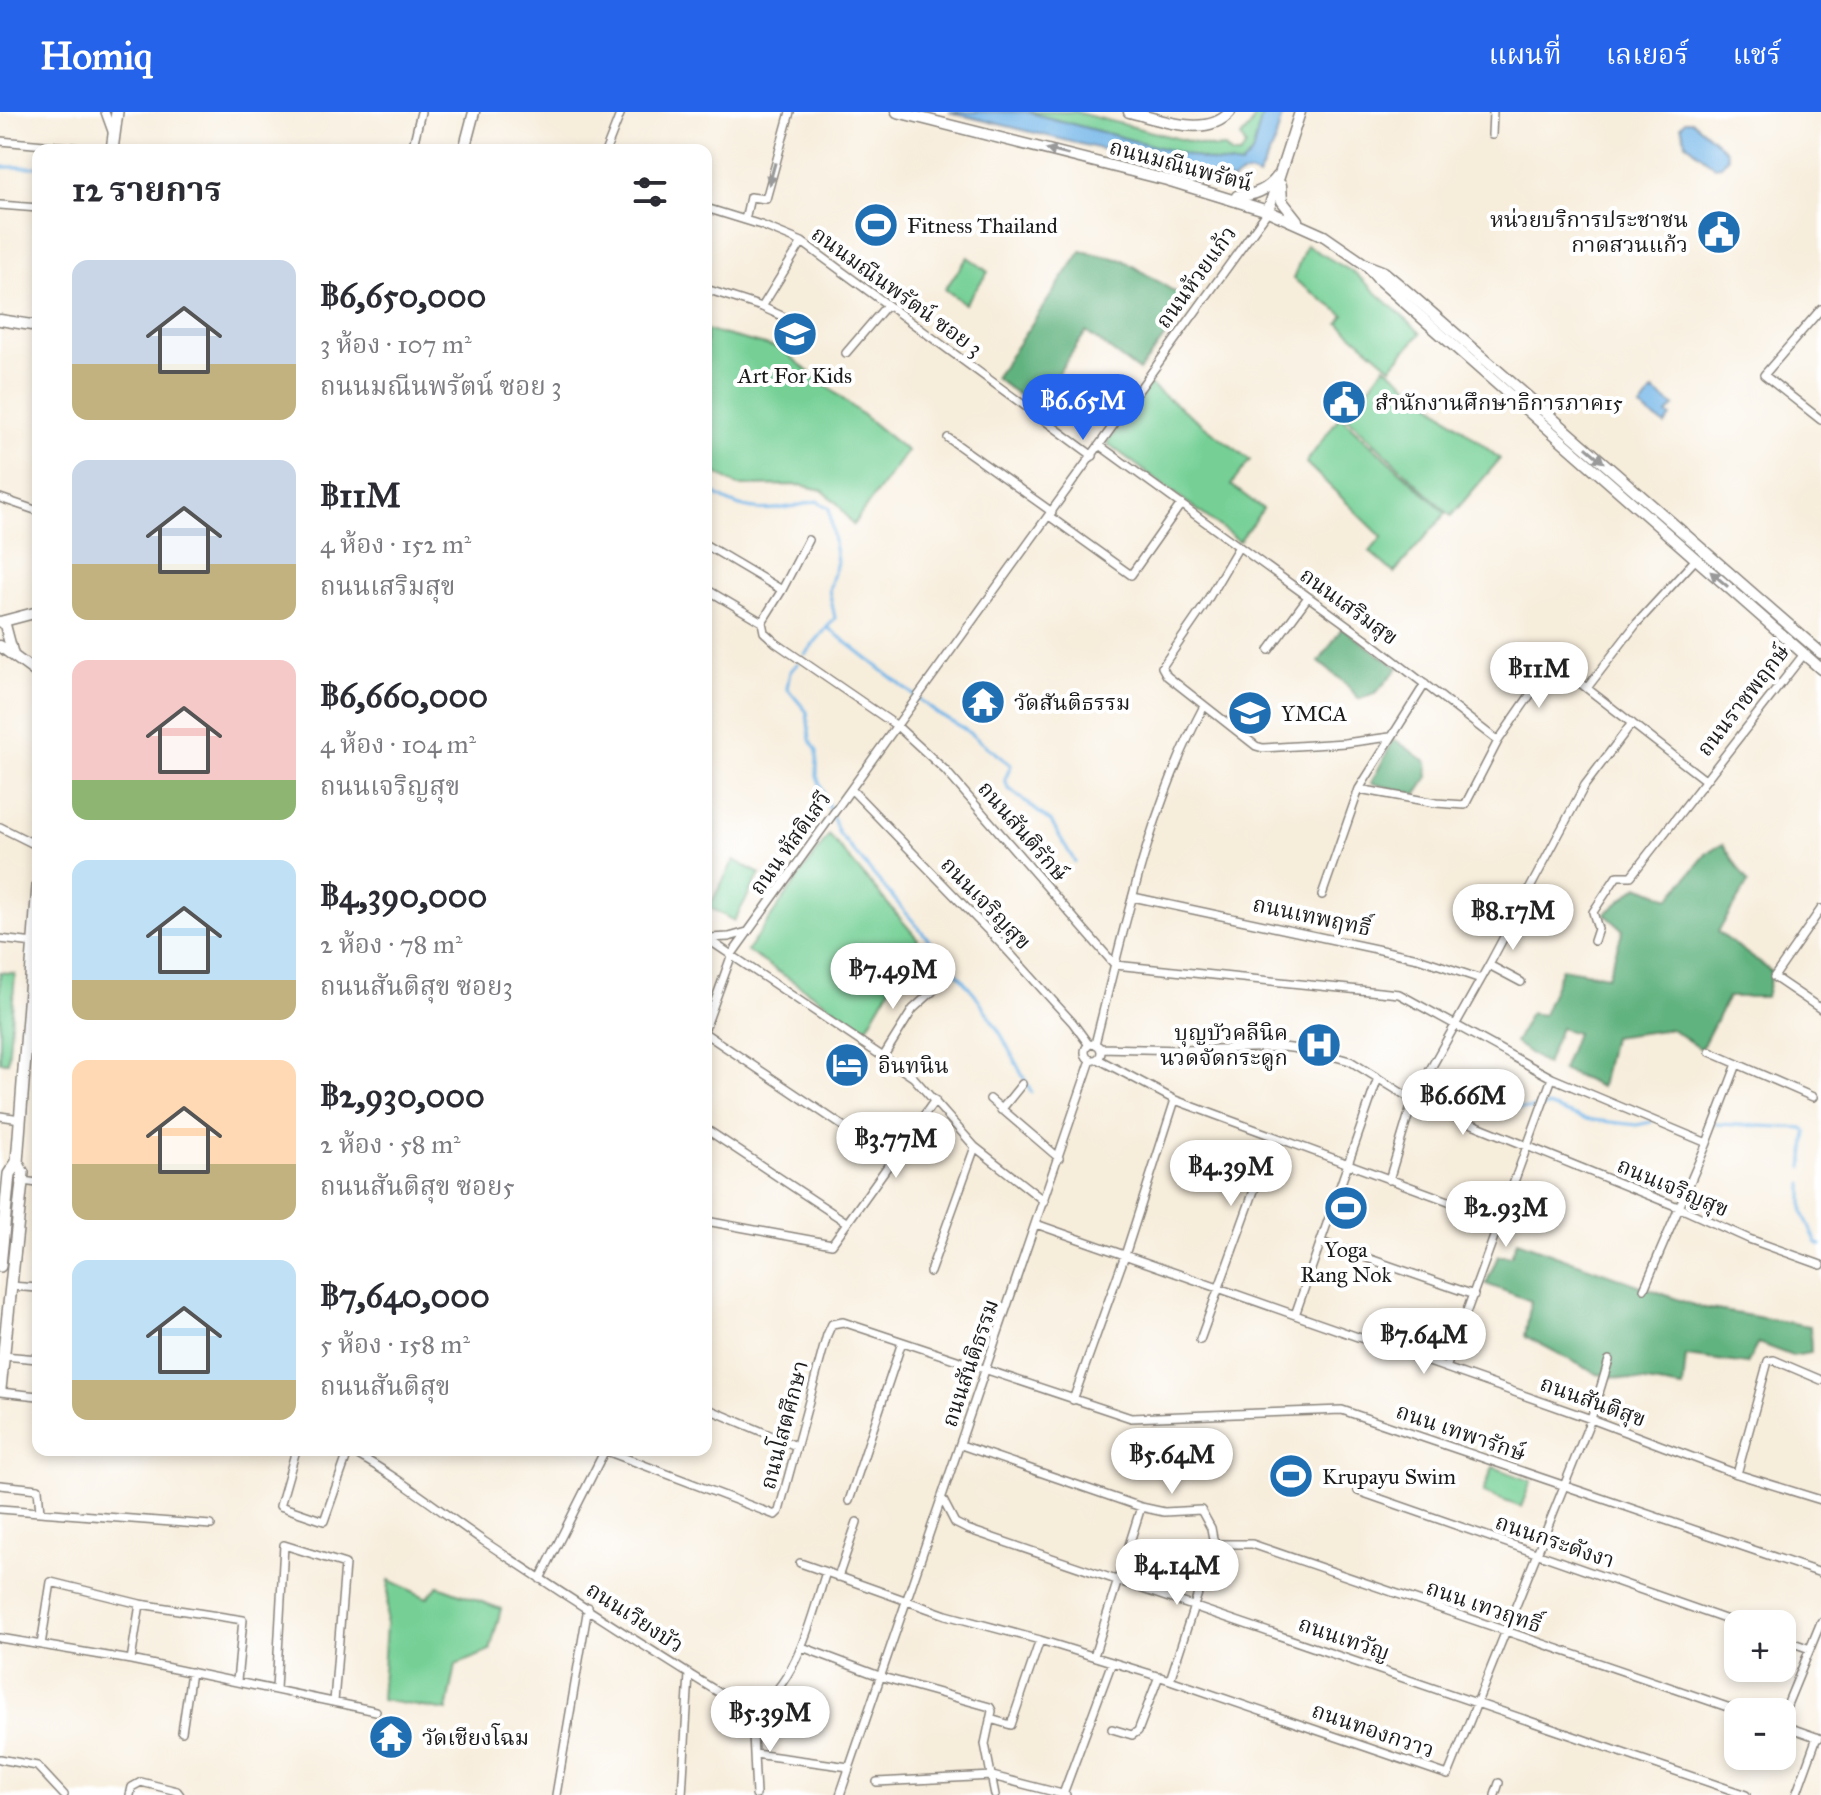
<!DOCTYPE html>
<html lang="th">
<meta charset="utf-8">
<style>
:root{--surface:#fff;--page:#f2f2f3;--text:#2b2b33;--muted:#7c7c81;--accent:#2563eb}
body{margin:0;font-family:"IM FELL Great Primer","Noto Serif Thai",serif;background:var(--page);color:var(--text);height:100vh;display:flex;flex-direction:column;font-size:30px;white-space:nowrap}
*{box-sizing:border-box;margin:0}
p{font-size:26px;color:var(--muted)}
.icon{flex:none;width:44px;height:44px;fill:none;stroke:currentColor;stroke-width:2;stroke-linecap:round;stroke-linejoin:round}
.map{position:relative;flex:1;overflow:hidden}
.drawer{position:absolute;left:32px;top:32px;width:680px;height:1312px;display:flex;flex-direction:column;background:var(--surface);border-radius:16px;box-shadow:0 4px 12px #0003}
.drawer>*{flex:none}
.buttons{position:absolute;left:1724px;top:1498px;display:grid;gap:16px}
.buttons a{display:grid;place-items:center;width:72px;height:72px;border-radius:16px;background:var(--surface);box-shadow:0 4px 12px #0003;font-size:40px}
.price{position:absolute;translate:-50% -68px;padding:0 18px;border-radius:28px;background:#fff;color:#222;font-size:26px;line-height:52px;filter:drop-shadow(0 2px 4px #0008)}
.price::after{content:'';position:absolute;left:50%;top:48px;width:24px;height:18px;margin-left:-12px;background:inherit;clip-path:polygon(0 0,100% 0,50% 100%)}
.price.active{background:var(--accent);color:#fff}
ul{padding:0;list-style:none}
li{display:flex;align-items:center;gap:24px;height:200px;padding:0 40px}
li span{display:grid;place-items:center;flex:none;width:224px;height:160px;border-radius:16px;color:#555}
li>.icon{margin-inline-start:auto}
span .icon{width:96px;height:96px;fill:#fffc;stroke-width:1}
li b{font-size:34px}
h2{display:flex;justify-content:space-between;align-items:center;height:96px;padding:0 40px;font-size:34px}
header{display:flex;align-items:center;gap:48px;box-sizing:border-box;height:112px;padding:0 40px;background:var(--accent);color:#fff}
header strong{font-size:38px}
nav{display:flex;gap:44px;margin-inline-start:auto;font-size:28px}
.map>svg:first-child{display:block}
.green{fill:#76d096;stroke:#497659;stroke-width:2}
.forest{fill:#60b27f;stroke:#3e674e;stroke-width:2}
.water{fill:#73b6e8;stroke:#486982;stroke-width:2}
.lines{fill:none;stroke-linecap:round;stroke-linejoin:round}
.stream{stroke:#73b6e8;stroke-width:3}
.street-casing{stroke:#8a847c;stroke-width:10}
.secondary-casing{stroke:#8a847c;stroke-width:13}
.primary-casing{stroke:#8a847c;stroke-width:14}
.street{stroke:#fff;stroke-width:7}
.secondary{stroke:#fff;stroke-width:10}
.primary{stroke:#fff;stroke-width:11}
.oneway{fill:#999}
.labels{text-anchor:middle;dominant-baseline:central;stroke-width:8;stroke-linejoin:round;paint-order:stroke}
.street-label{font-size:22px;fill:#1c1c1c;stroke:#fff}
.poi-label{font-size:22px;fill:#1c1c1c;stroke:#fff;text-anchor:start}
</style>
<header>
<strong>Homiq</strong>
<nav><a>แผนที่</a><a>เลเยอร์</a><a>แชร์</a></nav>
</header>
<div class="map">
<svg width="1821" height="1683" viewBox="0 0 1821 1683">
<rect width="100%" height="100%" fill="#fff"/>
<filter id="ink" filterUnits="userSpaceOnUse"><feTurbulence type="fractalNoise" baseFrequency=".0125" numOctaves="2"/><feDisplacementMap in="SourceGraphic" scale="16" xChannelSelector="R" yChannelSelector="G"/><feConvolveMatrix kernelMatrix="1 2 1 2 8 2 1 2 1" color-interpolation-filters="sRGB"/></filter>
<filter id="wash" filterUnits="userSpaceOnUse"><feTurbulence type="fractalNoise" baseFrequency=".006" numOctaves="4" result="noise"/><feDisplacementMap in="SourceGraphic" scale="32" xChannelSelector="R" yChannelSelector="G"/><feGaussianBlur stdDeviation="1.8" result="paint"/><feColorMatrix in="noise" values="0 0 0 0 0 0 0 0 0 0 0 0 0 0 0 0 0 1.4 0 .05"/><feComposite in="paint" operator="in"/></filter>
<g filter="url(#wash)">
<rect width="100%" height="100%" fill="#f7eddb"/>
<path class="green" d="M 1027,0 L 1075,0 L 1215,36 L 1224,35 L 1232,43 L 1240,43 L 1246,34 L 1241,25 L 1250,15 L 1257,0 L 1263,0 L 1252,42 L 1241,54 L 1214,50 Z
M 1306,133 L 1356,162 L 1421,221 L 1391,255 L 1339,211 L 1344,203 L 1293,167 Z
M 968,145 L 988,160 L 965,192 L 945,177 Z
M 706,218 L 781,237 L 907,339 L 853,413 L 838,392 L 822,378 L 800,373 L 738,374 L 706,355 Z
M 1385,254 L 1500,347 L 1451,404 L 1347,305 Z
M 1150,273 L 1250,348 L 1231,373 L 1263,397 L 1239,429 L 1107,331 Z
M 1340,304 L 1446,401 L 1394,461 L 1370,440 L 1382,425 L 1306,351 Z
M 829,723 L 918,827 L 866,917 L 747,839 Z
M 734,748 L 760,762 L 734,809 L 709,795 Z
M 0,860 L 15,862 L 8,950 L 0,950 Z
M 1493,1355 L 1531,1369 L 1521,1395 L 1483,1381 Z
M 389,1468 L 427,1486 L 438,1474 L 501,1497 L 490,1539 L 456,1553 L 447,1599 L 381,1588 Z"/>
<path class="forest" d="M 1081,139 L 1123,148 L 1191,190 L 1139,259 L 1086,220 L 1035,295 L 995,266 Z
M 1342,516 L 1398,556 L 1377,580 L 1359,587 L 1346,572 L 1319,550 Z
M 1394,627 L 1427,650 L 1428,666 L 1417,682 L 1371,671 Z
M 1723,732 L 1748,771 L 1718,820 L 1772,860 L 1766,885 L 1728,885 L 1701,937 L 1671,917 L 1612,925 L 1601,975 L 1562,958 L 1576,921 L 1560,916 L 1546,953 L 1515,931 L 1530,901 L 1543,903 L 1562,856 L 1608,864 L 1623,818 L 1605,802 L 1638,774 L 1670,786 L 1707,741 Z
M 1517,1129 L 1699,1195 L 1810,1214 L 1811,1241 L 1792,1244 L 1758,1231 L 1747,1252 L 1686,1244 L 1683,1276 L 1597,1262 L 1525,1224 L 1531,1189 L 1486,1172 L 1498,1144 L 1511,1144 Z"/>
<path class="water" d="M 949,0 L 1027,0 L 1214,50 L 1241,54 L 1252,42 L 1263,0 L 1283,0 L 1274,33 L 1258,65 C 1248,59 1242,60 1233,69 Z
M 1685,9 L 1692,9 L 1726,38 L 1728,45 L 1721,53 L 1714,54 L 1686,31 L 1681,14 Z
M 1653,279 L 1674,294 L 1667,302 L 1671,305 L 1665,313 L 1640,296 Z
M 1283,1350 L 1298,1350 L 1299,1377 L 1284,1378 Z"/>
<g class="lines">
<path class="stream" d="M 0,55 L 38,55
M 706,375 C 742,405 774,400 817,389 L 829,396 L 837,450 L 829,478 L 835,506 L 805,542
M 827,515 L 938,602 L 964,617 L 1011,653 L 1005,668 L 1008,676 L 1051,710 L 1075,750
M 798,551 L 790,560 L 787,576 L 807,600 L 810,628 L 817,639 L 817,664 L 839,722 L 975,882 L 1002,924 L 1031,980
M 1432,971 L 1455,984 L 1487,993 L 1531,997 L 1548,994 L 1584,1007 L 1637,1013 L 1651,1010
M 1716,1012 L 1803,1016 L 1807,1020 L 1803,1055
M 1803,1072 L 1803,1101 L 1817,1131 L 1821,1133"/>
</g>
</g>
<g filter="url(#ink)">
<g class="lines">
<g class="street-casing">
<path id="street" d="M 105,0 L 113,22
M 1492,23 L 1493,0
M 0,29 L 101,38
M 412,38 L 421,0
M 606,38 L 621,0
M 0,93 L 38,96
M 706,96 L 761,113 L 802,130 L 1093,344
M 745,108 L 750,85 L 766,87 L 790,0
M 706,177 L 762,195 L 793,209
M 762,195 L 802,130
M 1821,197 L 1764,263 L 1821,308
M 846,241 L 887,193
M 948,326 L 1052,400
M 1099,333 L 1365,526 L 1498,629
M 0,386 L 38,399
M 1049,404 L 1131,463 L 1181,392
M 706,433 L 782,478 L 762,510
M 1238,436 L 1202,497 L 1162,555 L 1167,564 L 1256,634 L 1263,636 L 1345,631 L 1390,625
M 706,477 L 762,510
M 782,478 L 808,428
M 762,510 L 764,520 L 776,531 L 897,614 L 945,658 L 1115,853 L 1399,882 L 1552,966 L 1707,1031
M 1269,538 L 1308,485
M 1587,576 L 1637,511 L 1696,447
M 851,677 L 1005,836 L 1073,911 L 1089,933
M 1359,677 L 1436,691 L 1465,693 L 1498,629 L 1553,550 L 1705,668
M 0,715 L 38,734
M 1322,783 L 1359,677 L 1425,572
M 1133,785 L 1418,846 L 1481,867
M 1821,797 L 1774,865 L 1821,897
M 706,826 L 913,965 L 975,1035 L 1044,1089
M 709,826 L 729,825 L 747,820
M 0,827 L 34,831
M 1594,829 L 1598,817 L 1593,800 L 1617,764 L 1631,764 L 1804,542
M 1489,853 L 1521,870
M 706,914 L 732,842 L 1268,99
M 706,922 L 892,1047
M1085 940a8 8 0 1 1 16 0a8 8 0 1 1-16 0Z
M 1095,932 C 1124,818 1148,699 1204,594
M 1100,936 L 1184,938 L 1283,935 L 1314,939 L 1350,949 L 1413,988 L 1678,1095 L 1749,1127 L 1821,1153
M 1710,940 L 1813,985
M 883,945 L 913,897 L 933,879
M 1098,947 L 1175,988 L 1500,1108
M 990,987 L 1059,1046
M 1001,998 L 1022,972
M 0,1004 L 20,1007
M 706,1017 L 846,1110
M 1389,1068 L 1413,988 L 1489,853 L 1585,673 L 1632,611
M 22,1069 L 38,1071
M 706,1109 L 832,1132 L 935,988
M 1036,1112 L 1591,1307 L 1737,1362 L 1821,1388
M 1321,1130 L 1474,1183
M 930,1160 L 975,1035
M 10,1174 L 38,1176
M 1644,1177 L 1707,1031 L 1737,952
M 1295,1203 L 1378,966
M 1200,1228 L 1273,1026
M 3,1244 L 38,1247
M 1446,1256 L 1552,966
M 0,1280 L 38,1284
M 1073,1288 L 1125,1143 L 1175,988
M 706,1296 L 796,1334
M 961,1333 L 1141,1395 L 1164,1400 L 1201,1398 L 1211,1416 L 1214,1432 L 1170,1568
M 296,1338 L 280,1394 L 324,1409 L 349,1338
M 349,1338 C 397,1364 440,1399 485,1430 C 573,1489 662,1546 752,1601 C 798,1570 810,1510 826,1460 L 946,1503 L 1040,1528 L 1170,1568 L 1448,1663 L 1591,1307 L 1609,1248
M 604,1338 L 775,1403 L 779,1399 L 827,1223 L 832,1212 L 843,1210 L 1131,1306 L 1342,1298 L 1821,1461
M 1737,1362 L 1768,1249 L 1774,1248 L 1821,1268
M 0,1373 L 38,1377 L 40,1400
M 1358,1379 L 1739,1512
M 943,1388 L 955,1411 L 967,1417 L 1746,1683
M 849,1389 L 902,1230
M 0,1397 L 211,1413
M 1214,1432 L 1252,1432 L 1742,1600
M 800,1451 L 826,1460
M 838,1465 L 857,1410
M 540,1467 L 605,1338
M 0,1526 L 131,1548 L 376,1599
M 1782,1527 L 1810,1537
M 41,1533 L 51,1470 L 140,1492 L 243,1508 L 237,1569
M 802,1535 L 882,1565 L 990,1595 L 992,1599 L 985,1632 L 995,1683
M 1094,1544 L 1141,1395
M 131,1548 L 140,1492
M 276,1577 L 284,1433 L 345,1452 L 334,1590
M 752,1601 L 756,1683
M 1782,1605 L 1821,1510
M 990,1607 L 1011,1613 L 1040,1528
M 1782,1613 L 1819,1626
M 1112,1617 L 1132,1623 L 1138,1619 L 1159,1564
M 182,1620 L 191,1560
M 755,1642 L 849,1655
M 0,1647 L 37,1654 L 64,1683
M 877,1670 L 992,1664 L 1066,1683
M 1063,1682 L 1112,1550
M 130,1683 L 132,1675 L 141,1670 L 177,1679 L 180,1683
M 556,1683 L 588,1495
M 682,1683 L 689,1562
M 840,1683 L 1091,948
M 1495,1683 L 1499,1671
M 1796,1683 L 1817,1625"/>
</g>
<g class="secondary-casing">
<path id="secondary" d="M 897,0 L 1167,68 L 1268,99 L 1324,124 L 1366,153 L 1384,160 L 1409,181 L 1821,541
M 1129,0 C 1159,7 1206,27 1230,0
M 464,38 L 474,0
M 1281,73 L 1282,89 L 1297,108
M 1237,84 C 1254,84 1268,78 1278,64
M 1268,99 L 1300,0
M 1367,154 L 1378,167 L 1821,557
M 0,208 L 38,214
M 4,509 L 13,543
M 0,510 L 38,500
M 0,534 L 38,562"/>
</g>
<g class="primary-casing">
<path id="primary" d="M 112,38 L 117,0
M 0,1154 L 9,1062 L 17,1050 L 38,774
M 0,1277 L 23,1061 L 17,1050"/>
</g>
<use href="#street" class="street"/>
<use href="#secondary" class="secondary"/>
<use href="#primary" class="primary"/>
</g>
<defs><path id="oneway-solid" d="M-6-.8H1V-3.2L6.5 0L1 3.2V.8H-6Z" transform="scale(2)"/></defs>
<g class="oneway">
<use href="#oneway-solid" transform="translate(1057 40) rotate(-166)"/>
<use href="#oneway-solid" transform="translate(772 62) rotate(105)"/>
<use href="#oneway-solid" transform="translate(1595 343) rotate(41)"/>
<use href="#oneway-solid" transform="translate(1719 467) rotate(-139)"/>
</g>
</g>
<defs>
<g id="stadium-disc" transform="scale(2.3)"><circle r="9.5" fill="#1f6fb2" stroke="#fff"/><path d="M0-5a6.5 5 0 1 0 0 10a6.5 5 0 1 0 0-10ZM-3.5-1.8h7v3.6h-7Z" fill="#fff"/></g>
<g id="civic-disc" transform="scale(2.3)"><circle r="9.5" fill="#1f6fb2" stroke="#fff"/><path d="M-.6-6.5H3V-4.5H.6V-3L4-1V1h2V6H-6V1h2V-1L-.6-3ZM-1.2 2.5V6h2.4V2.5Z" fill="#fff"/></g>
<g id="school-disc" transform="scale(2.3)"><circle r="9.5" fill="#1f6fb2" stroke="#fff"/><path d="M0-5L7-2L0 1L-7-2ZM-4 1L0 2.5L4 1V4Q0 6-4 4Z" fill="#fff"/></g>
<g id="temple-disc" transform="scale(2.3)"><circle r="9.5" fill="#1f6fb2" stroke="#fff"/><path d="M0-6L5-2H3V0L6.5 2.5H4V6H1.5V3h-3V6H-4V2.5H-6.5L-3 0V-2H-5Z" fill="#fff"/></g>
<g id="hospital-disc" transform="scale(2.3)"><circle r="9.5" fill="#1f6fb2" stroke="#fff"/><path d="M-5-5h3v3.5h4V-5h3V5h-3V1.5h-4V5h-3Z" fill="#fff"/></g>
<g id="hotel-disc" transform="scale(2.3)"><circle r="9.5" fill="#1f6fb2" stroke="#fff"/><path d="M-6-4.5h1.5V1H6V5H4.5V3h-9V5H-6ZM-4 0a1.8 1.8 0 1 1 3.6 0ZM.5 0V-2.5h3Q6-2.5 6 0Z" fill="#fff"/></g>
</defs>
<g fill-rule="evenodd">
<use href="#stadium-disc" x="876" y="113"/>
<use href="#civic-disc" x="1719" y="120"/>
<use href="#school-disc" x="795" y="222"/>
<use href="#civic-disc" x="1344" y="290"/>
<use href="#temple-disc" x="983" y="590"/>
<use href="#school-disc" x="1250" y="601"/>
<use href="#hospital-disc" x="1319" y="933"/>
<use href="#hotel-disc" x="847" y="953"/>
<use href="#stadium-disc" x="1346" y="1096"/>
<use href="#stadium-disc" x="1291" y="1364"/>
<use href="#temple-disc" x="391" y="1625"/>
</g>
<g class="labels">
<g class="street-label">
<text transform="translate(1181 53) rotate(15)">ถนนมณีนพรัตน์</text>
<text transform="translate(1196 165) rotate(-54)">ถนนห้วยแก้ว</text>
<text transform="translate(897 179) rotate(36)">ถนนมณีนพรัตน์ ซอย 3</text>
<text transform="translate(1349 494) rotate(36)">ถนนเสริมสุข</text>
<text transform="translate(1743 588) rotate(-52)">ถนนราชพฤกษ์</text>
<text transform="translate(1023 719) rotate(49)">ถนนสันติรักษ์</text>
<text transform="translate(790 731) rotate(-54)">ถนน หัสดิเสวี</text>
<text transform="translate(986 791) rotate(46)">ถนนเจริญสุข</text>
<text transform="translate(1312 804) rotate(12)">ถนนเทพฤทธิ์</text>
<text transform="translate(1673 1075) rotate(23)">ถนนเจริญสุข</text>
<text transform="translate(970 1251) rotate(-71)">ถนนสันติธรรม</text>
<text transform="translate(1593 1289) rotate(20)">ถนนสันติสุข</text>
<text transform="translate(784 1313) rotate(-75)">ถนนโสตศึกษา</text>
<text transform="translate(1461 1320) rotate(19)">ถนน เทพารักษ์</text>
<text transform="translate(1555 1429) rotate(19)">ถนนกระดังงา</text>
<text transform="translate(1484 1494) rotate(19)">ถนน เทวฤทธิ์</text>
<text transform="translate(635 1505) rotate(33)">ถนนเวียงบัว</text>
<text transform="translate(1344 1526) rotate(19)">ถนนเทวัญ</text>
<text transform="translate(1373 1618) rotate(19)">ถนนทองกวาว</text>
</g>
<g class="poi-label">
<text x="1688" y="107" text-anchor="end">หน่วยบริการประชาชน<tspan x="1688" dy="25">กาดสวนแก้ว</tspan></text>
<text x="907" y="113">Fitness Thailand</text>
<text x="795" y="263" text-anchor="middle">Art For Kids</text>
<text x="1375" y="290">สำนักงานศึกษาธิการภาค15</text>
<text x="1014" y="590">วัดสันติธรรม</text>
<text x="1281" y="601">YMCA</text>
<text x="1288" y="920" text-anchor="end">บุญบัวคลีนิค<tspan x="1288" dy="25">นวดจัดกระดูก</tspan></text>
<text x="878" y="953">อินทนิน</text>
<text x="1346" y="1137" text-anchor="middle">Yoga<tspan x="1346" dy="25">Rang Nok</tspan></text>
<text x="1322" y="1364">Krupayu Swim</text>
<text x="422" y="1625">วัดเชียงโฉม</text>
</g>
</g>
</svg>
<div class="buttons">
<a>+</a>
<a>−</a>
</div>
<b class="price active" style="left:1083px;top:330px">฿6.65M</b>
<b class="price" style="left:1539px;top:598px">฿11M</b>
<b class="price" style="left:1513px;top:840px">฿8.17M</b>
<b class="price" style="left:893px;top:899px">฿7.49M</b>
<b class="price" style="left:1463px;top:1025px">฿6.66M</b>
<b class="price" style="left:896px;top:1068px">฿3.77M</b>
<b class="price" style="left:1231px;top:1096px">฿4.39M</b>
<b class="price" style="left:1506px;top:1137px">฿2.93M</b>
<b class="price" style="left:1424px;top:1264px">฿7.64M</b>
<b class="price" style="left:1172px;top:1384px">฿5.64M</b>
<b class="price" style="left:1177px;top:1495px">฿4.14M</b>
<b class="price" style="left:770px;top:1642px">฿5.39M</b>
<section class="drawer">
<h2>12 รายการ<svg class="icon" aria-label="filters" viewBox="0 0 24 24"><path d="M4 7h16M4 17h16"/><circle cx="9" cy="7" r="2"/><circle cx="15" cy="17" r="2"/></svg></h2>
<ul>
<li><span style="background:linear-gradient(#c9d6e8 65%,#c2b280 0)"><svg class="icon" aria-label="home" viewBox="0 0 24 24"><path d="M3 11l9-7 9 7M6 9v11h12V9"/></svg></span><div><b>฿6,650,000</b><p>3 ห้อง · 107 m²</p><p>ถนนมณีนพรัตน์ ซอย 3</p></div></li>
<li><span style="background:linear-gradient(#c9d6e8 65%,#c2b280 0)"><svg class="icon" aria-label="home" viewBox="0 0 24 24"><path d="M3 11l9-7 9 7M6 9v11h12V9"/></svg></span><div><b>฿11M</b><p>4 ห้อง · 152 m²</p><p>ถนนเสริมสุข</p></div></li>
<li><span style="background:linear-gradient(#f6c9c9 75%,#8fb573 0)"><svg class="icon" aria-label="home" viewBox="0 0 24 24"><path d="M3 11l9-7 9 7M6 9v11h12V9"/></svg></span><div><b>฿6,660,000</b><p>4 ห้อง · 104 m²</p><p>ถนนเจริญสุข</p></div></li>
<li><span style="background:linear-gradient(#bfe0f5 75%,#c2b280 0)"><svg class="icon" aria-label="home" viewBox="0 0 24 24"><path d="M3 11l9-7 9 7M6 9v11h12V9"/></svg></span><div><b>฿4,390,000</b><p>2 ห้อง · 78 m²</p><p>ถนนสันติสุข ซอย3</p></div></li>
<li><span style="background:linear-gradient(#ffd9b3 65%,#c2b280 0)"><svg class="icon" aria-label="home" viewBox="0 0 24 24"><path d="M3 11l9-7 9 7M6 9v11h12V9"/></svg></span><div><b>฿2,930,000</b><p>2 ห้อง · 58 m²</p><p>ถนนสันติสุข ซอย5</p></div></li>
<li><span style="background:linear-gradient(#bfe0f5 75%,#c2b280 0)"><svg class="icon" aria-label="home" viewBox="0 0 24 24"><path d="M3 11l9-7 9 7M6 9v11h12V9"/></svg></span><div><b>฿7,640,000</b><p>5 ห้อง · 158 m²</p><p>ถนนสันติสุข</p></div></li>
</ul>
</section>
</div>
